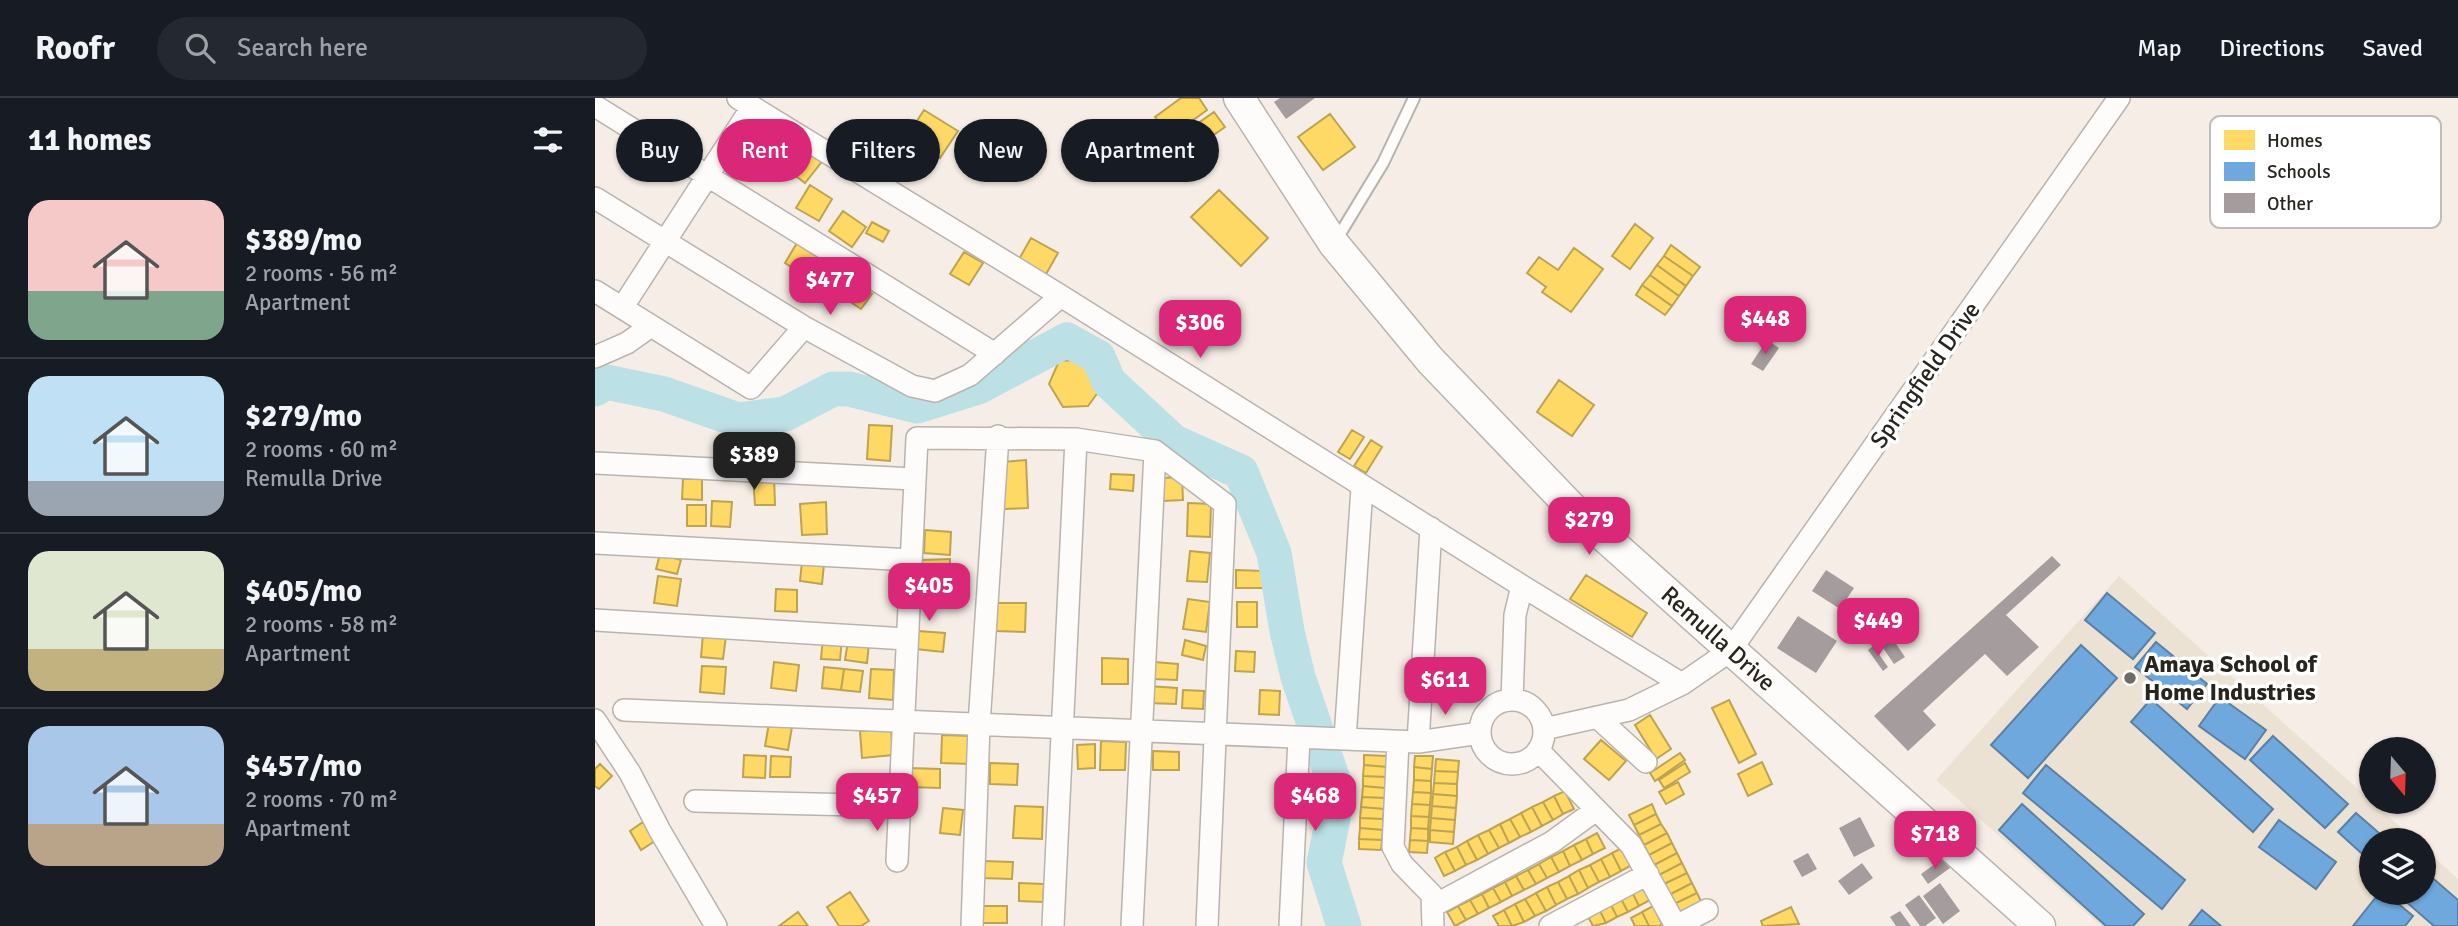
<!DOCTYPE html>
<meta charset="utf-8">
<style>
:root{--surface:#171b24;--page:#242831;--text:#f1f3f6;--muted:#9ea1a6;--line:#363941;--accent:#db2777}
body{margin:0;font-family:Signika,sans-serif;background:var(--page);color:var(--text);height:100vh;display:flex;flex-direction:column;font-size:26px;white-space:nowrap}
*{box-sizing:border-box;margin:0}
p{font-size:23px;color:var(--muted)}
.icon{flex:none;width:38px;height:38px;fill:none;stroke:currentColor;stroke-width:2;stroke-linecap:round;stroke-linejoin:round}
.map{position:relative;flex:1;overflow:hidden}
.drawer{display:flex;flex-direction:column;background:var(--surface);width:595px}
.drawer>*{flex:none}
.hud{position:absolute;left:21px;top:21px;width:665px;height:63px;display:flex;gap:14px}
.needle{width:46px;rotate:161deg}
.controls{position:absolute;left:1764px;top:639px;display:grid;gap:14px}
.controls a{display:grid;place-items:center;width:77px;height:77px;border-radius:50%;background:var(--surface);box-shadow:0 2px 5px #0004;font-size:35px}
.price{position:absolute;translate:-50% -60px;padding:0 16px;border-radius:14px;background:var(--accent);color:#fff;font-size:23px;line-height:46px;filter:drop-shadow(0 2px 4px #0008)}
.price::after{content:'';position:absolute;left:50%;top:42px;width:21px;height:16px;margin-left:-10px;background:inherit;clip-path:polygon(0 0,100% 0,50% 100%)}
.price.selected{background:#222;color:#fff}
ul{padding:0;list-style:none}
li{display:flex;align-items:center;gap:21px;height:175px;padding:0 28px}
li+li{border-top:2px solid var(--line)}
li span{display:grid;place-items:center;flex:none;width:196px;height:140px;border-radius:21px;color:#555}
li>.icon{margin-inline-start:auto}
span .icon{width:84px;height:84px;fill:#fffc;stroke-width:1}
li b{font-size:30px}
h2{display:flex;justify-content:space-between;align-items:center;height:84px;padding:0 28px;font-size:30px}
.pill{padding:0 24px;border-radius:32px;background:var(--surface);box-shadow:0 2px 5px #0004;font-size:24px;line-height:63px}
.pill.selected{background:var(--accent);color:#fff}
header{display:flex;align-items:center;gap:42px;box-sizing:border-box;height:98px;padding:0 35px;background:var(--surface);border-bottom:2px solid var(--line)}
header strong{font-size:33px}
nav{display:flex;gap:38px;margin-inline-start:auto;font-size:24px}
.search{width:490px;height:63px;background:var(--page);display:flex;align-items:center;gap:18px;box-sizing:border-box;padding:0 24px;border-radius:38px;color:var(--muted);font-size:26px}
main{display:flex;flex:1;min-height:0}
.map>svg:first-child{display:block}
.education{fill:#ece2d3}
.homes{fill:#ffd966;stroke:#bea350;stroke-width:2}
.schools{fill:#6fa8dc;stroke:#5a80a3;stroke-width:2}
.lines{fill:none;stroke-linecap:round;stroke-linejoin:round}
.river{stroke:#bbe0e5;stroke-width:35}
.building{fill:#a59c9d}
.lane-casing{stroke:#b9b3ad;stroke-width:14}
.street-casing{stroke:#b9b3ad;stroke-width:24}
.secondary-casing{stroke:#b9b3ad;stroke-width:33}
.lane{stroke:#fefcfb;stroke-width:10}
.street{stroke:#fefcfb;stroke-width:21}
.secondary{stroke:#fefcfb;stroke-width:30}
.poi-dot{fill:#706b64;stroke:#fff;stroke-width:2.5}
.labels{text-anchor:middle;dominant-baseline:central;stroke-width:7;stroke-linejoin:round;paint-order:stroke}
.street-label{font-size:24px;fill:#28241e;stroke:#fff}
.poi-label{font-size:24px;font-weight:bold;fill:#28241e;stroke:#fff;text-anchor:start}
.key{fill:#fff;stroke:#bebdbc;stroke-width:2}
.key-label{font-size:19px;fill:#28241e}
</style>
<header>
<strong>Roofr</strong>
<div class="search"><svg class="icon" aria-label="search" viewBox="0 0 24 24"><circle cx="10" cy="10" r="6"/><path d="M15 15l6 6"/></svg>Search here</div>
<nav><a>Map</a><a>Directions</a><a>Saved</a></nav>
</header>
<main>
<section class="drawer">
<h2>11 homes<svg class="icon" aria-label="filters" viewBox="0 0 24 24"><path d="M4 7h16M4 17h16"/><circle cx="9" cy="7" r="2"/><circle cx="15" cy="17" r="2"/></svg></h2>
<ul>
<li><span style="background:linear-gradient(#f6c9c9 65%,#7fa58c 0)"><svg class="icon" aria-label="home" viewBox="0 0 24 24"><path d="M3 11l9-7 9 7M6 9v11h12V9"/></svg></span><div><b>$389/mo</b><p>2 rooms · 56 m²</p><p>Apartment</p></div></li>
<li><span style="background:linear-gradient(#bfe0f5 75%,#9aa5b1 0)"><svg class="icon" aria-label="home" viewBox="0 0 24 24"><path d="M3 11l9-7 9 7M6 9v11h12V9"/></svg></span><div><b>$279/mo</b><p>2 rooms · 60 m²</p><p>Remulla Drive</p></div></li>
<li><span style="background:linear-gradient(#dfe7d0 70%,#c2b280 0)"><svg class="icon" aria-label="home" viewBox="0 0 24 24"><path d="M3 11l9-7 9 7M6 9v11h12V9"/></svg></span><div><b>$405/mo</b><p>2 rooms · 58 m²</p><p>Apartment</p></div></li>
<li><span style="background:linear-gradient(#a9c7e8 70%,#b9a48a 0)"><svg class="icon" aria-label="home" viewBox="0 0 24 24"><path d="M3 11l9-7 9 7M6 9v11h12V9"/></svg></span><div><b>$457/mo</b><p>2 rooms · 70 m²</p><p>Apartment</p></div></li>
</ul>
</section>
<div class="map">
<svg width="1863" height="828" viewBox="0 0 1863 828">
<rect width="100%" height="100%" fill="#f6eee6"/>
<path class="education" d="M 1524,478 L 1820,742 L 1776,742 L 1776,794 L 1829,794 L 1829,750 L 1863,781 L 1863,828 L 1506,828 L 1341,682 Z"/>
<path class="homes" d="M 586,0 L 604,0 L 612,12 L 575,39 L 560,19 Z
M 329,12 L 363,33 L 345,60 L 312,38 Z
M 619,14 L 630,29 L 596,53 L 585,38 Z
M 735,16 L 760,49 L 728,72 L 703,39 Z
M 433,26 L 446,35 L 437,47 L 424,38 Z
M 388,34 L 406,42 L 401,53 L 383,45 Z
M 208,45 L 229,61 L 210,85 L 189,69 Z
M 215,87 L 237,101 L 224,123 L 201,110 Z
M 624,92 L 673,140 L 646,168 L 596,119 Z
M 248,113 L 271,129 L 257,149 L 234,133 Z
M 277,124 L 294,133 L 288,144 L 271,135 Z
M 1040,126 L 1058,140 L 1035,171 L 1017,158 Z
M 436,140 L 463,155 L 450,178 L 423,163 Z
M 202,145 L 236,167 L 224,187 L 190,165 Z
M 1076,147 L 1105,169 L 1098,178 L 1069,158 Z
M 979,150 L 1008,171 L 976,214 L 947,194 L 951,189 L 932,175 L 944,159 L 963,172 Z
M 369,154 L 388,165 L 374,187 L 355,176 Z
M 1069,158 L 1098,178 L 1091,188 L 1062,167 Z
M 1062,167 L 1091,188 L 1084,198 L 1055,177 Z
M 1055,177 L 1084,198 L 1077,208 L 1047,187 Z
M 250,178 L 277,196 L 266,211 L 239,193 Z
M 1047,187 L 1077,208 L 1070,217 L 1041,197 Z
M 494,261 L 507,289 L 493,308 L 468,309 L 454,286 L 464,263 Z
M 964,282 L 999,307 L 977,338 L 942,314 Z
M 274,327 L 297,328 L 295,363 L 272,361 Z
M 757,332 L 769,339 L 755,361 L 743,354 Z
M 776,342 L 787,349 L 771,375 L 759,368 Z
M 431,362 L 433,410 L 409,411 L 407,364 Z
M 516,376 L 539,377 L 538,393 L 515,391 Z
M 179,377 L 180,407 L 160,407 L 158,378 Z
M 587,379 L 588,402 L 567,403 L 566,380 Z
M 88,381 L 107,381 L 107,402 L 87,401 Z
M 117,403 L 137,404 L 135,429 L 116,428 Z
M 231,404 L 232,436 L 207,437 L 205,406 Z
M 593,405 L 616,406 L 615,439 L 592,438 Z
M 92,407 L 111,407 L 111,428 L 92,428 Z
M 330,432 L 356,434 L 355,457 L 329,455 Z
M 595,453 L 615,455 L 612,484 L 592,483 Z
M 65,456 L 86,462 L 82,476 L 61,471 Z
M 355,461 L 355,482 L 327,482 L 326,462 Z
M 207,464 L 229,466 L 227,486 L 205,483 Z
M 641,472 L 669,473 L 668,490 L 641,490 Z
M 991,477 L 1052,515 L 1037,539 L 975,501 Z
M 63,478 L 86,481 L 82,508 L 59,505 Z
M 181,491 L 202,492 L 202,514 L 180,513 Z
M 593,501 L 615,504 L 611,534 L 588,531 Z
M 642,504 L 662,504 L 662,529 L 642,529 Z
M 402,505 L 431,505 L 430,534 L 401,533 Z
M 323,533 L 350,535 L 348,554 L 321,551 Z
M 108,536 L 131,538 L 128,561 L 106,559 Z
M 228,539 L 247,540 L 245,562 L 226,561 Z
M 590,542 L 611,548 L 608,562 L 587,557 Z
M 253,543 L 274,545 L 272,565 L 250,562 Z
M 641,553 L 660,554 L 659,574 L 640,573 Z
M 507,560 L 533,561 L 533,586 L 507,586 Z
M 179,564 L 204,567 L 201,593 L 176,590 Z
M 559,564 L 583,566 L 582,582 L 558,581 Z
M 107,568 L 131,569 L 129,596 L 105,594 Z
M 229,569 L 249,571 L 246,592 L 227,590 Z
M 249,571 L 268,573 L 265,594 L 246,592 Z
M 276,571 L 299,572 L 298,602 L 274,600 Z
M 553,588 L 582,590 L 581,606 L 552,605 Z
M 588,592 L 609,593 L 608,611 L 587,610 Z
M 665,592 L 685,593 L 684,617 L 664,616 Z
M 1134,602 L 1161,656 L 1144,665 L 1117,610 Z
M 1055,617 L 1076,651 L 1061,661 L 1040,627 Z
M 174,625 L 197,629 L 193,652 L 170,648 Z
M 296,631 L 298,657 L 267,660 L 265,633 Z
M 347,637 L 377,638 L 375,666 L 346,665 Z
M 1006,642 L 1031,663 L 1014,682 L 989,661 Z
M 506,643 L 531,644 L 530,672 L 505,672 Z
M 500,646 L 500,670 L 483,671 L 482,647 Z
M 558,653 L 584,654 L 584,672 L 558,672 Z
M 1085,655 L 1090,662 L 1060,683 L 1055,675 Z
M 149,657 L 171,658 L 170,680 L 148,679 Z
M 769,657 L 792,658 L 792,669 L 769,667 Z
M 176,658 L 196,659 L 195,679 L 175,679 Z
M 820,658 L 838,658 L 837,671 L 819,669 Z
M 841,661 L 864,663 L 863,674 L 840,673 Z
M 1167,664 L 1177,686 L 1153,698 L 1143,676 Z
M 395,665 L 423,666 L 422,687 L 395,686 Z
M 1090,665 L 1095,674 L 1069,690 L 1064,682 Z
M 5,666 L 17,678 L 4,691 L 0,688 L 0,671 Z
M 769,667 L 792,669 L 791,679 L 768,678 Z
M 819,669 L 837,671 L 836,683 L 819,682 Z
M 314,670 L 345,671 L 345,690 L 313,689 Z
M 840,673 L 863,674 L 862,686 L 839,685 Z
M 768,678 L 791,679 L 790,690 L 768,688 Z
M 819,682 L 836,683 L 836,695 L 818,694 Z
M 1083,684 L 1089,696 L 1071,706 L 1064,694 Z
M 839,685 L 862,686 L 862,698 L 838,696 Z
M 768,688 L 790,690 L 790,700 L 767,699 Z
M 970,693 L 979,711 L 968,716 L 959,698 Z
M 818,694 L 836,695 L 835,707 L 817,706 Z
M 838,696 L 862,698 L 861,710 L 837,708 Z
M 959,698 L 968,716 L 958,722 L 948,704 Z
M 767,699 L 790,700 L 789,711 L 766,709 Z
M 948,704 L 958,722 L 947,728 L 937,709 Z
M 817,706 L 835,707 L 834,719 L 816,718 Z
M 1057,706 L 1061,716 L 1039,727 L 1034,717 Z
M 420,708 L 448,709 L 447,741 L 418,740 Z
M 837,708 L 861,710 L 860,722 L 836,720 Z
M 766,709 L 789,711 L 788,721 L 765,720 Z
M 937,709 L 947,728 L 936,734 L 926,715 Z
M 348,710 L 368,712 L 365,737 L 345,735 Z
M 926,715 L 936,734 L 925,739 L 915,721 Z
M 1061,716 L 1066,726 L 1044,737 L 1039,727 Z
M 816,718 L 834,719 L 833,731 L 816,730 Z
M 765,720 L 788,721 L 788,732 L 765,730 Z
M 836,720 L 860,722 L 859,734 L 835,732 Z
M 915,721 L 925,739 L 914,745 L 905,726 Z
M 48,724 L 60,743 L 46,752 L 35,733 Z
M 905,726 L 914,745 L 904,750 L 894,732 Z
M 1066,726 L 1072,735 L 1049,747 L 1044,737 Z
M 765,730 L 788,732 L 787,742 L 764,741 Z
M 816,730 L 833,731 L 833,743 L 815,742 Z
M 835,732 L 859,734 L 858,746 L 835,744 Z
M 894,732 L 904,750 L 893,756 L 883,737 Z
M 1002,735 L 1010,750 L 998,756 L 991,741 Z
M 1072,735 L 1077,745 L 1054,757 L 1049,747 Z
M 883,737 L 893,756 L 882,762 L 872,743 Z
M 764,741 L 787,742 L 786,752 L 764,751 Z
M 991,741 L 998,756 L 987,762 L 979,747 Z
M 815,742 L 833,743 L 832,755 L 814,754 Z
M 872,743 L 882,762 L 871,767 L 862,749 Z
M 1077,745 L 1082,755 L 1059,767 L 1054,757 Z
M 979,747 L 987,762 L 975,768 L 968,753 Z
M 862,749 L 871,767 L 860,773 L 850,754 Z
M 1027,750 L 1037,767 L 1026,773 L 1017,755 Z
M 968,753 L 975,768 L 964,774 L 956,759 Z
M 850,754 L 860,773 L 849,778 L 840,760 Z
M 1017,755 L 1026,773 L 1015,779 L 1006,761 Z
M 1082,755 L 1087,765 L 1064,777 L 1059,767 Z
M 956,759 L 964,774 L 952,780 L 944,766 Z
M 1006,761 L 1015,779 L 1004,784 L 995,767 Z
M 387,763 L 418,764 L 417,781 L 386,780 Z
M 1087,765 L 1092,775 L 1069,786 L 1064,777 Z
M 944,766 L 952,780 L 941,786 L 933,772 Z
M 995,767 L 1004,784 L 993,790 L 984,772 Z
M 933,772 L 941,786 L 929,792 L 921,778 Z
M 984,772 L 993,790 L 983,796 L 974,778 Z
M 1092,775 L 1097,785 L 1074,797 L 1069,786 Z
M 921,778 L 929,792 L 917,798 L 910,784 Z
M 974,778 L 983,796 L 972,801 L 963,784 Z
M 910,784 L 917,798 L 906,804 L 898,790 Z
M 963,784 L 972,801 L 961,807 L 952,789 Z
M 424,785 L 449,786 L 448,804 L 424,803 Z
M 1097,785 L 1102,795 L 1079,806 L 1074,797 Z
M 1047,786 L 1055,802 L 1044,808 L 1036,792 Z
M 952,789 L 961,807 L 951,813 L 941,795 Z
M 898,790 L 906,804 L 894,810 L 887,796 Z
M 1036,792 L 1044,808 L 1033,814 L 1024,797 Z
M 255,794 L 274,823 L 266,828 L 244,828 L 232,809 Z
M 941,795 L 951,813 L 940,818 L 930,801 Z
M 1102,795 L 1107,805 L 1084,816 L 1079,806 Z
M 887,796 L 894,810 L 883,816 L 875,802 Z
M 1024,797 L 1033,814 L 1022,819 L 1014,803 Z
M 930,801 L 940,818 L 929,824 L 920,806 Z
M 875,802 L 883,816 L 871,822 L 863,808 Z
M 1014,803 L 1022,819 L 1011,825 L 1003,809 Z
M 920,806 L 929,824 L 917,828 L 909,812 Z
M 386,808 L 412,808 L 412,825 L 386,825 Z
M 863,808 L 871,822 L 860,828 L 852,814 Z
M 1058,808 L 1067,826 L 1064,828 L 1054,828 L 1047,814 Z
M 1003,809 L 1011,825 L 998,828 L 991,815 Z
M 1196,809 L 1204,826 L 1168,828 L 1166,823 Z
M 909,812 L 917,828 L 904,828 L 898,818 Z
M 203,814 L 213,828 L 184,828 Z
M 1047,814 L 1054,828 L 1040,828 L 1036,820 Z"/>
<path class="schools" d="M 1512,495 L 1560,535 L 1538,561 L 1490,522 Z
M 1561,544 L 1612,586 L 1592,611 L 1540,569 Z
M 1486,547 L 1522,580 L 1433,680 L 1396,647 Z
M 1625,599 L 1671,632 L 1650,661 L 1604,628 Z
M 1556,601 L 1678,711 L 1658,734 L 1536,624 Z
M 1678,638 L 1753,706 L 1730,730 L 1655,662 Z
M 1451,667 L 1590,782 L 1567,811 L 1428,695 Z
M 1427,706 L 1549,816 L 1538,828 L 1511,828 L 1404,732 Z
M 1761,715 L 1792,742 L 1776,742 L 1776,764 L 1743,734 Z
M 1684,722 L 1741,764 L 1721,791 L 1664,749 Z
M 1833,776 L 1863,802 L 1863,828 L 1839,828 L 1809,802 L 1816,794 L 1829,794 L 1829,781 Z
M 1785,794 L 1789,794 L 1818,818 L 1810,828 L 1758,828 Z
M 1607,812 L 1626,828 L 1594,828 Z"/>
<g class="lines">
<path class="river" d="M 0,291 L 11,284 L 69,296 L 143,322 L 190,316 L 238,291 L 254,291 L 322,308 L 383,289 L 472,242 L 503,259 L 514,284 L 579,344 L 646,374 L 679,455 L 692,533 L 703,579 L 743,696 L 729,765 L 749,828"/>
</g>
<path class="building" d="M 685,0 L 720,0 L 691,21 L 679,4 Z
M 1172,242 L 1184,250 L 1168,273 L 1156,266 Z
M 1457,458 L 1466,467 L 1411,517 L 1444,549 L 1412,578 L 1390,556 L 1328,613 L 1341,627 L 1313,653 L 1279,618 Z
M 1231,472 L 1259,490 L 1245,511 L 1217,493 Z
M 1203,518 L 1242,543 L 1221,575 L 1182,550 Z
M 1295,537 L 1310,559 L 1299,566 L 1284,544 Z
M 1278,548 L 1293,569 L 1288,573 L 1273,552 Z
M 1265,719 L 1280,748 L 1259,759 L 1244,730 Z
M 1213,755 L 1222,771 L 1207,779 L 1198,763 Z
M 1347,761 L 1355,770 L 1333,786 L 1326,776 Z
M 1267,765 L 1278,780 L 1254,797 L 1243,783 Z
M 1345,785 L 1365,813 L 1348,826 L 1328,798 Z
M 1324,797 L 1341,820 L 1330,828 L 1325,828 L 1310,807 Z
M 1305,813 L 1316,828 L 1301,828 L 1295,819 Z"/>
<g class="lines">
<g class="lane-casing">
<path id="lane" d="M 740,144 L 788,65 L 819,0"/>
</g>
<g class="street-casing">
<path id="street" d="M 143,0 L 466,198 L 927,488 L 920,517 L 917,602
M 0,8 L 400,256
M 0,100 L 209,229 L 317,288 L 340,293 L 375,277 L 466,198
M 0,193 L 156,290 L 209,229
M 27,210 L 157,9
M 0,259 L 32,245 L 56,228
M 0,365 L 319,381
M 0,445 L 316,462
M 927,488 L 1087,586
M 0,522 L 312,541
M885 634a32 32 0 1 1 64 0a32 32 0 1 1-64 0Z
M 29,612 L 823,644 L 885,635
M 1002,619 L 1051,664
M 0,622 L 35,675 L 65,733 L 121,828
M 949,631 L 1034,612 L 1087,586 L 1135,553 L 1524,0
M 750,641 L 767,390
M 803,644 L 798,749 L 807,766 L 837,797 L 838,828
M 823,644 L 836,430
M 943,652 L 1036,747 L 1081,828
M 100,703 L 304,708
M 302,763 L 322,340 L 481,341 L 560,353 L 630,406 L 612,828
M 838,808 L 957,744 L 1001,712
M 377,828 L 384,627 L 403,338
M 458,828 L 481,341
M 537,828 L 560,353
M 695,828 L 704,640
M 955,828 L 1053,776
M 1081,828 L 1112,812"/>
</g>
<g class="secondary-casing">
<g id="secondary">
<path id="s1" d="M 644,0 L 739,146 L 835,262 L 975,408 L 1445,828"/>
</g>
</g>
<use href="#lane" class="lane"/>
<use href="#street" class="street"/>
<use href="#secondary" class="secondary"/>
</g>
<circle class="poi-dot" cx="1535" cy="580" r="7"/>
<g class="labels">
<g class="street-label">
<text transform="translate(1330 277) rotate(-55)">Springfield Drive</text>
<text stroke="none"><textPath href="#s1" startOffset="726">Remulla Drive</textPath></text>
</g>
<g class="poi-label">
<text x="1549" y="566">Amaya School of<tspan x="1549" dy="28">Home Industries</tspan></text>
</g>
</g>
<rect x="1615" y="18" width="231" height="112" rx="10" class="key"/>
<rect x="1629" y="32" width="31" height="20" fill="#ffd966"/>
<rect x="1629" y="64" width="31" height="19" fill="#6fa8dc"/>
<rect x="1629" y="95" width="31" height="20" fill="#a59c9d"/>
<g class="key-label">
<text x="1672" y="49">Homes</text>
<text x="1672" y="80">Schools</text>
<text x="1672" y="112">Other</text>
</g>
</svg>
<div class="controls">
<a><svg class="needle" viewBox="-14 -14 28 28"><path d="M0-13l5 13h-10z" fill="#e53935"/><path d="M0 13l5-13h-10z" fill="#9ea1a6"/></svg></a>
<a><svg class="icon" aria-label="layers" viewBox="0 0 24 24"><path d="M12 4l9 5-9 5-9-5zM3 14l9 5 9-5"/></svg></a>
</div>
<b class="price" style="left:235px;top:219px">$477</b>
<b class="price" style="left:1170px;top:258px">$448</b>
<b class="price" style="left:605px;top:262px">$306</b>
<b class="price selected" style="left:159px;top:394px">$389</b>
<b class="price" style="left:994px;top:459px">$279</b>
<b class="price" style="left:334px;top:525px">$405</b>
<b class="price" style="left:1283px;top:560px">$449</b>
<b class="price" style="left:850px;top:619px">$611</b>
<b class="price" style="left:282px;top:735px">$457</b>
<b class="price" style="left:720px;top:735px">$468</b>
<b class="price" style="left:1340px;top:773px">$718</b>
<div class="hud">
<a class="pill">Buy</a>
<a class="pill selected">Rent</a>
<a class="pill">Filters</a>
<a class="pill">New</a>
<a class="pill">Apartment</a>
</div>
</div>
</main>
